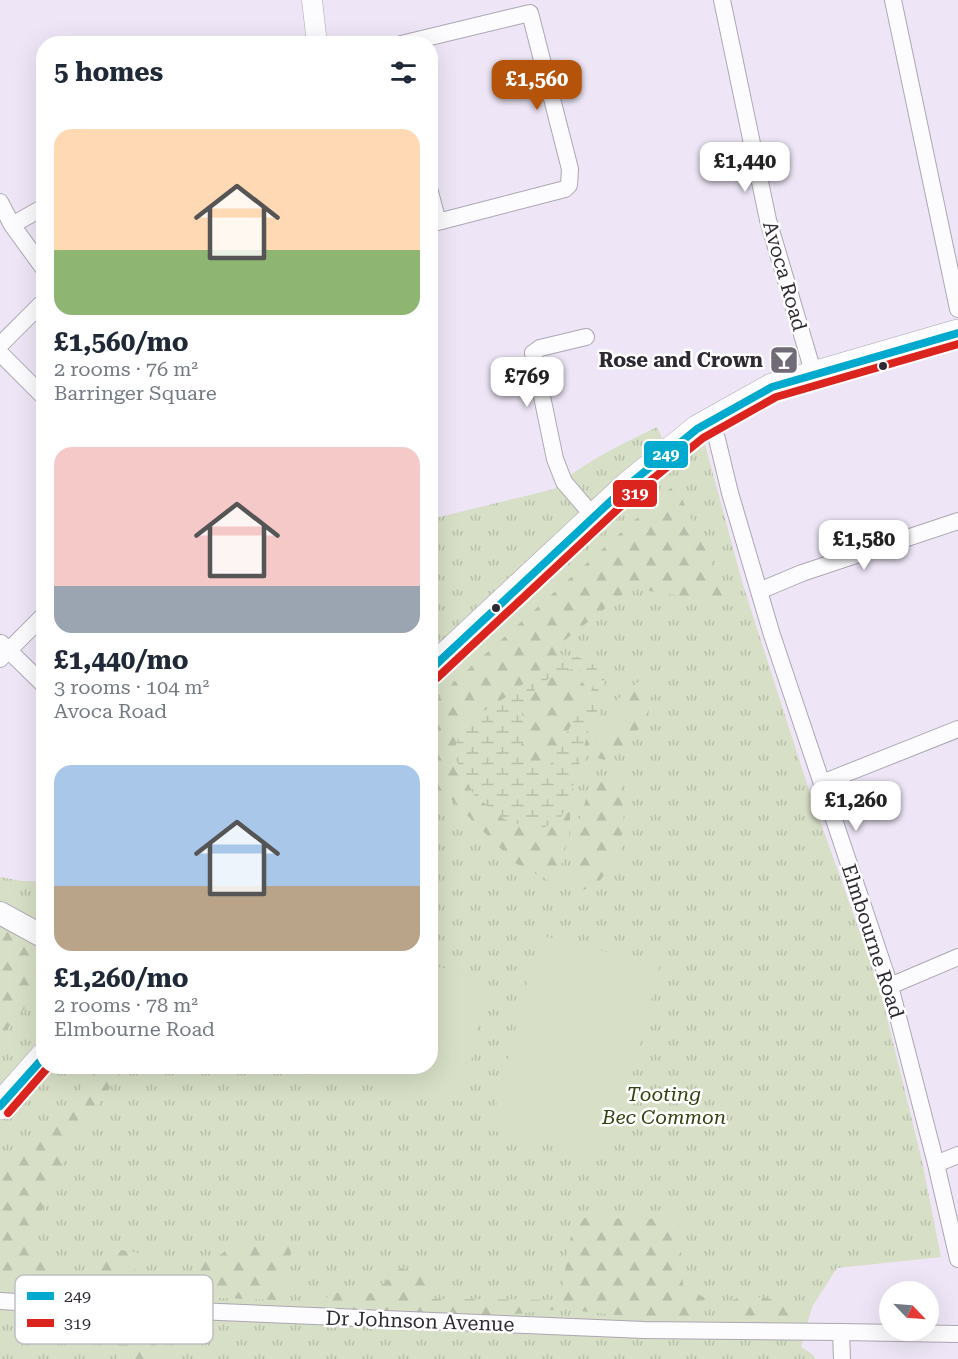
<!DOCTYPE html>
<meta charset="utf-8">
<style>
:root{--surface:#fff;--page:#f6f6f7;--text:#1f2937;--muted:#747a83;--accent:#b45309}
body{margin:0;font-family:"Roboto Serif",serif;background:var(--page);color:var(--text);height:100vh;display:flex;flex-direction:column;font-size:22px;white-space:nowrap}
*{box-sizing:border-box;margin:0}
p{font-size:20px;color:var(--muted)}
.icon{flex:none;width:33px;height:33px;fill:none;stroke:currentColor;stroke-width:2;stroke-linecap:round;stroke-linejoin:round}
.map{position:relative;flex:1;overflow:hidden}
.details{position:absolute;left:36px;top:36px;width:402px;height:1038px;display:flex;flex-direction:column;background:var(--surface);border-radius:24px;box-shadow:0 6px 24px #0002}
.details>*{flex:none}
.needle{width:39px;rotate:115deg}
.tools{position:absolute;left:879px;top:1281px;display:grid;gap:12px}
.tools a{display:grid;place-items:center;width:60px;height:60px;border-radius:50%;background:var(--surface);box-shadow:0 6px 24px #0002;font-size:30px}
.price{position:absolute;translate:-50% -51px;padding:0 14px;border-radius:12px;background:#fff;color:#222;font-size:20px;line-height:39px;filter:drop-shadow(0 2px 3px #0008)}
.price::after{content:'';position:absolute;left:50%;top:36px;width:18px;height:14px;margin-left:-9px;background:inherit;clip-path:polygon(0 0,100% 0,50% 100%)}
.price.current{background:var(--accent);color:#fff}
ul{padding:0;list-style:none}
li{display:grid;align-content:center;gap:12px;height:318px;padding:0 18px}
li span{display:grid;place-items:center;height:186px;border-radius:18px;color:#555}
li>.icon{margin-inline-start:auto}
span .icon{width:108px;height:108px;fill:#fffc;stroke-width:1}
li b{font-size:26px}
h2{display:flex;justify-content:space-between;align-items:center;height:72px;padding:0 18px;font-size:26px}
.map>svg:first-child{display:block}
.grass{fill:url(#grass-tufts)}
.forest{fill:url(#forest-firs)}
.wetland{fill:url(#wetland-marsh);fill-rule:evenodd}
.pitch{fill:#d7dfc6}
.lines{fill:none;stroke-linecap:round;stroke-linejoin:round}
.minor-casing{stroke:#aca6b2;stroke-width:18}
.tertiary-casing{stroke:#aca6b2;stroke-width:21}
.secondary-casing{stroke:#aca6b2;stroke-width:24}
.trunk-casing{stroke:#aca6b2;stroke-width:28}
.minor{stroke:#fcfbfe;stroke-width:16}
.tertiary{stroke:#fcfbfe;stroke-width:20}
.secondary{stroke:#fcfbfe;stroke-width:22}
.trunk{stroke:#fcfbfe;stroke-width:27}
.bus-1-casing{stroke:#fff;stroke-width:12}
.bus-2-casing{stroke:#fff;stroke-width:12}
.bus-1{stroke:#00a9ce;stroke-width:8}
.bus-2{stroke:#dc241f;stroke-width:8}
.bus-dot{fill:#2e2933;stroke:#fff;stroke-width:2}
.labels{text-anchor:middle;dominant-baseline:central;stroke-width:5;stroke-linejoin:round;paint-order:stroke}
.street-label{font-size:20px;fill:#2e2933;stroke:#fff}
.poi-label{font-size:20px;font-weight:bold;fill:#2e2933;stroke:#fff;text-anchor:end}
.park-label{font-size:20px;font-style:italic;fill:#344210;stroke:#fff}
.key{fill:#fff;stroke:#c0bfc2;stroke-width:1.5}
.key-label{font-size:16px;fill:#2e2933}
.line-badge{stroke:#fff;stroke-width:2}
.badge-label{font-size:16px;text-anchor:middle;font-weight:bold;fill:#fff}
</style>
<div class="map">
<svg width="958" height="1359" viewBox="0 0 958 1359">
<defs>
<pattern id="grass-tufts" width="24" height="20" patternUnits="userSpaceOnUse" patternTransform="scale(1.5)"><rect width="24" height="20" fill="#d7dfc6"/><path d="M3 7l-1-3M5 7V3M7 7l1-3M15 17l-1-3M17 17v-4M19 17l1-3" fill="none" stroke="#b9bfab"/></pattern>
<pattern id="forest-firs" width="22" height="20" patternUnits="userSpaceOnUse" patternTransform="scale(1.5)"><rect width="22" height="20" fill="#d7dfc6"/><path d="M5 1l3.5 6h-7zM16 11l3.5 6h-7z" fill="#b9bfab"/></pattern>
<pattern id="wetland-marsh" width="20" height="14" patternUnits="userSpaceOnUse" patternTransform="scale(1.5)"><rect width="20" height="14" fill="#d7dfc6"/><path d="M1 5h8M5 5V1M11 12h8M15 12V8" fill="none" stroke="#b9bfab"/></pattern>
</defs>
<rect width="100%" height="100%" fill="#eee6f6"/>
<path class="grass" d="M 657,427 L 674,464 L 703,437 L 743,585 L 808,787 L 880,989 L 922,1161 L 941,1257 L 837,1268 L 812,1307 L 801,1347 L 812,1354 L 816,1359 L 0,1359 L 0,877 L 22,881 L 43,881 L 44,1066 L 430,1066 L 431,519 L 554,489 C 583,462 622,444 657,427 Z"/>
<path class="forest" d="M 675,484 L 731,604 L 631,588 L 556,647 L 601,707 L 570,807 L 570,831 L 556,884 L 515,863 L 445,793 L 431,798 L 430,708 L 453,683 Z
M 642,679 L 651,696 L 648,716 L 626,746 L 604,760 L 592,756 L 599,735 L 627,717 L 617,700 Z
M 620,778 L 624,814 L 620,854 L 595,887 L 573,892 L 578,824 L 592,781 Z
M 0,922 L 44,946 L 43,987 L 0,1037 Z
M 101,1067 L 125,1067 L 72,1141 L 27,1244 L 63,1268 L 65,1293 L 0,1285 L 0,1177 Z
M 574,1218 L 679,1219 L 683,1285 L 705,1298 L 698,1320 L 681,1322 L 562,1309 L 497,1316 L 320,1308 L 330,1293 L 374,1293 L 400,1268 L 431,1278 L 431,1299 L 560,1300 Z
M 293,1245 L 279,1300 L 163,1296 L 185,1279 L 197,1263 C 210,1260 221,1258 228,1247 Z
M 109,1248 L 138,1253 L 131,1295 L 91,1293 Z
M 743,1295 L 784,1301 L 795,1319 L 770,1325 L 729,1322 L 723,1314 L 730,1302 Z
M 117,1308 L 155,1309 L 157,1359 L 116,1359 Z"/>
<path class="wetland" d="M 574,655 L 594,665 L 605,680 L 603,697 L 588,733 L 567,807 L 559,820 L 543,828 L 526,827 L 504,819 L 474,795 L 453,754 L 458,738 L 470,718 L 495,705 L 555,660 ZM 578,668 L 594,683 L 585,707 L 572,723 L 550,765 L 541,771 L 521,761 L 518,751 L 524,739 L 522,712 L 538,685 L 561,672 Z"/>
<path class="pitch" d="M 539,935 L 660,965 L 611,1160 L 490,1130 Z
M 431,966 L 486,976 L 464,1102 L 263,1067 L 430,1066 Z"/>
<g class="lines">
<g class="minor-casing">
<path id="minor" d="M 722,0 L 768,220 L 814,375
M 893,0 L 958,309
M 401,44 L 530,13 L 570,169 L 569,185 L 565,189 L 430,224
M 430,192 L 438,222
M 0,202 L 12,225 L 44,269
M 12,225 L 44,207
M 586,337 L 540,348 L 533,353 L 555,459 L 564,482 L 594,517
M 0,345 L 44,301
M 0,353 L 44,397
M 709,422 L 717,439 L 730,493 L 772,635 L 890,986 L 936,1164 L 958,1259
M 759,591 L 802,573 L 958,521
M 1,643 L 44,685
M 0,659 L 44,615
M 822,783 L 958,729
M 890,986 L 958,957
M 936,1164 L 958,1155
M 0,1301 L 123,1308 L 644,1330 L 841,1332
M 842,1359 L 841,1332 L 958,1334"/>
</g>
<g class="tertiary-casing">
<path id="tertiary" d="M 312,0 L 317,44"/>
</g>
<g class="secondary-casing">
<path id="secondary" d="M 0,913 L 44,937"/>
</g>
<g class="trunk-casing">
<path id="trunk" d="M 430,670 L 627,486 L 697,429 L 772,387 L 958,333
M 0,1106 L 44,1056"/>
</g>
<use href="#minor" class="minor"/>
<use href="#tertiary" class="tertiary"/>
<use href="#secondary" class="secondary"/>
<use href="#trunk" class="trunk"/>
<g class="bus-1-casing">
<path id="bus-1" d="M 430,670 L 627,486 L 697,429 L 772,387 L 958,333
M 0,1106 L 44,1057"/>
</g>
<g class="bus-2-casing">
<path id="bus-2" d="M 437,678 L 634,494 L 703,438 L 776,397 L 958,344
M 8,1113 L 49,1066"/>
</g>
<use href="#bus-1" class="bus-1"/>
<use href="#bus-2" class="bus-2"/>
</g>
<defs>
<g id="bar-square" transform="scale(1.5)"><rect x="-9" y="-9" width="18" height="18" rx="4" fill="#716b77" stroke="#fff"/><path d="M-6-5H6L.8 .8V4.5H3.5V6h-7V4.5H-.8V.8Z" fill="#fff"/></g>
</defs>
<g fill-rule="evenodd">
<use href="#bar-square" x="784" y="360"/>
</g>
<g class="bus-dot">
<circle cx="883" cy="366" r="5"/>
<circle cx="496" cy="608" r="5"/>
</g>
<g class="labels">
<g class="street-label">
<text transform="translate(785 276) rotate(74)">Avoca Road</text>
<text transform="translate(873 941) rotate(72)">Elmbourne Road</text>
<text transform="translate(420 1321) rotate(2)">Dr Johnson Avenue</text>
</g>
<g class="poi-label">
<text x="763" y="360">Rose and Crown</text>
</g>
<g class="park-label">
<text x="664" y="1094">Tooting<tspan x="664" dy="23">Bec Common</tspan></text>
</g>
</g>
<rect x="15" y="1275" width="198" height="69" rx="9" class="key"/>
<rect x="27" y="1292" width="27" height="8" fill="#00a9ce"/>
<rect x="27" y="1319" width="27" height="8" fill="#dc241f"/>
<g class="key-label">
<text x="64" y="1302">249</text>
<text x="64" y="1329">319</text>
</g>
<g class="line-badge">
<rect x="643" y="440" width="46" height="29" rx="6" fill="#00a9ce"/>
<rect x="612" y="479" width="46" height="29" rx="6" fill="#dc241f"/>
</g>
<g class="badge-label">
<text x="666" y="460">249</text>
<text x="635" y="499">319</text>
</g>
</svg>
<div class="tools">
<a><svg class="needle" viewBox="-14 -14 28 28"><path d="M0-13l5 13h-10z" fill="#e53935"/><path d="M0 13l5-13h-10z" fill="#747a83"/></svg></a>
</div>
<b class="price current" style="left:537px;top:111px">£1,560</b>
<b class="price" style="left:745px;top:193px">£1,440</b>
<b class="price" style="left:527px;top:408px">£769</b>
<b class="price" style="left:864px;top:571px">£1,580</b>
<b class="price" style="left:856px;top:832px">£1,260</b>
<section class="details">
<h2>5 homes<svg class="icon" aria-label="filters" viewBox="0 0 24 24"><path d="M4 7h16M4 17h16"/><circle cx="9" cy="7" r="2"/><circle cx="15" cy="17" r="2"/></svg></h2>
<ul>
<li><span style="background:linear-gradient(#ffd9b3 65%,#8fb573 0)"><svg class="icon" aria-label="home" viewBox="0 0 24 24"><path d="M3 11l9-7 9 7M6 9v11h12V9"/></svg></span><div><b>£1,560/mo</b><p>2 rooms · 76 m²</p><p>Barringer Square</p></div></li>
<li><span style="background:linear-gradient(#f6c9c9 75%,#9aa5b1 0)"><svg class="icon" aria-label="home" viewBox="0 0 24 24"><path d="M3 11l9-7 9 7M6 9v11h12V9"/></svg></span><div><b>£1,440/mo</b><p>3 rooms · 104 m²</p><p>Avoca Road</p></div></li>
<li><span style="background:linear-gradient(#a9c7e8 65%,#b9a48a 0)"><svg class="icon" aria-label="home" viewBox="0 0 24 24"><path d="M3 11l9-7 9 7M6 9v11h12V9"/></svg></span><div><b>£1,260/mo</b><p>2 rooms · 78 m²</p><p>Elmbourne Road</p></div></li>
</ul>
</section>
</div>
